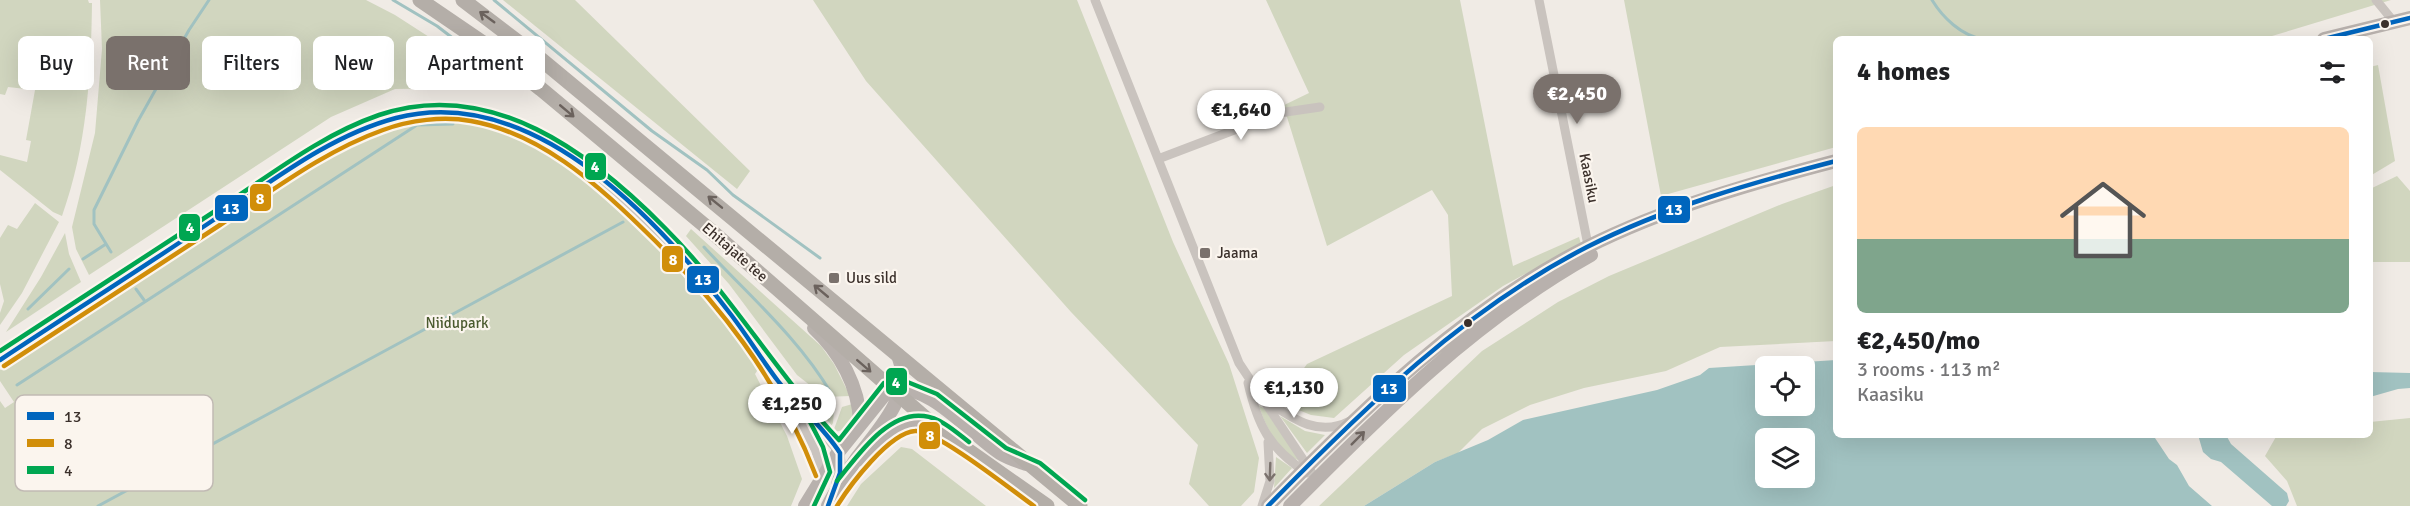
<!DOCTYPE html>
<meta charset="utf-8">
<style>
:root{--surface:#fff;--page:#f2f2f2;--text:#202124;--muted:#757577;--line:#e0e0e0;--accent:#7a716c}
body{margin:0;font-family:Signika,sans-serif;background:var(--page);color:var(--text);height:100vh;display:flex;flex-direction:column;font-size:22px;white-space:nowrap}
*{box-sizing:border-box;margin:0}
p{font-size:20px;color:var(--muted)}
.icon{flex:none;width:33px;height:33px;fill:none;stroke:currentColor;stroke-width:2;stroke-linecap:round;stroke-linejoin:round}
.map{position:relative;flex:1;overflow:hidden}
.sheet{position:absolute;left:1833px;top:36px;width:540px;height:402px;display:flex;flex-direction:column;background:var(--surface);border-radius:9px;box-shadow:0 6px 24px #0002}
.sheet>*{flex:none}
.guide{position:absolute;left:18px;top:36px;width:570px;height:54px;display:flex;gap:12px}
.fabs{position:absolute;left:1755px;top:356px;display:grid;gap:12px}
.fabs a{display:grid;place-items:center;width:60px;height:60px;border-radius:9px;background:var(--surface);box-shadow:0 6px 24px #0002;font-size:30px}
.price{position:absolute;translate:-50% -51px;padding:0 14px;border-radius:21px;background:#fff;color:#222;font-size:20px;line-height:39px;filter:drop-shadow(0 2px 3px #0008)}
.price::after{content:'';position:absolute;left:50%;top:36px;width:18px;height:14px;margin-left:-9px;background:inherit;clip-path:polygon(0 0,100% 0,50% 100%)}
.price.on{background:var(--accent);color:#fff}
ul{padding:0;list-style:none}
li{display:grid;align-content:center;gap:12px;height:318px;padding:0 24px}
li+li{border-top:2px solid var(--line)}
li span{display:grid;place-items:center;height:186px;border-radius:9px;color:#555}
li>.icon{margin-inline-start:auto}
span .icon{width:108px;height:108px;fill:#fffc;stroke-width:1}
li b{font-size:26px}
h2{display:flex;justify-content:space-between;align-items:center;height:72px;padding:0 24px;font-size:26px}
.tag{padding:0 21px;border-radius:9px;background:var(--surface);box-shadow:0 6px 24px #0002;font-size:21px;line-height:54px}
.tag.on{background:var(--accent);color:#fff}
.map>svg:first-child{display:block}
.green{fill:#d1d6bf}
.water{fill:#a1c2c1;fill-rule:evenodd}
.lines{fill:none;stroke-linecap:round;stroke-linejoin:round}
.stream{stroke:#a1c2c1;stroke-width:3}
.minor{stroke:#c9c3be;stroke-width:9}
.tertiary{stroke:#c9c3be;stroke-width:10}
.primary{stroke:#b8b1ad;stroke-width:14}
.trunk{stroke:#b4aea8;stroke-width:15}
.bus-1-casing{stroke:#fbf5ee;stroke-width:9}
.bus-2-casing{stroke:#fbf5ee;stroke-width:9}
.bus-3-casing{stroke:#fbf5ee;stroke-width:9}
.bus-1{stroke:#0065bd;stroke-width:4.5}
.bus-2{stroke:#d18e09;stroke-width:4.5}
.bus-3{stroke:#00a651;stroke-width:4.5}
.oneway{stroke:#6b625d}
.oneway2{stroke:#6d645f}
.oneway3{stroke:#7b726d}
.bus-dot{fill:#3b302b;stroke:#fbf5ee;stroke-width:2}
.poi-dot{fill:#7a716c;stroke:#fbf5ee;stroke-width:2}
.labels{text-anchor:middle;dominant-baseline:central;stroke-width:4.5;stroke-linejoin:round;paint-order:stroke}
.street-label{font-size:15px;fill:#3b302b;stroke:#fbf5ee}
.poi-label{font-size:15px;fill:#3b302b;stroke:#fbf5ee;text-anchor:start}
.park-label{font-size:15px;fill:#4a5a2e;stroke:#fbf5ee}
.key{fill:#fbf5ee;stroke:#c1bab4;stroke-width:1.5}
.key-label{font-size:16px;fill:#3b302b}
.line-badge{stroke:#fbf5ee;stroke-width:2}
.badge-label{font-size:16px;text-anchor:middle;font-weight:bold;fill:#fff}
</style>
<div class="map">
<svg width="2410" height="506" viewBox="0 0 2410 506">
<rect width="100%" height="100%" fill="#f0ebe5"/>
<path class="green" d="M 0,0 L 88,0 L 89,3 L 92,3 C 91,76 87,146 62,216 L 53,212 L 0,170 L 0,155 L 27,162 L 31,141 L 26,140 L 35,90 L 8,87 L 5,95 L 0,94 Z
M 100,0 L 366,0 L 395,15 L 471,64 L 458,88 L 395,89 L 331,117 L 89,275 L 76,249 L 72,227 L 95,133 L 102,49 Z
M 503,0 L 575,0 L 750,171 L 737,189 Z
M 813,0 L 1077,0 L 1173,242 L 1229,364 L 1259,458 L 1254,492 L 1241,506 L 1209,506 L 1189,484 L 1198,445 L 1071,312 L 866,81 Z
M 1266,0 L 1460,0 L 1513,266 L 1579,237 L 1581,244 L 1503,286 L 1404,355 L 1334,418 L 1311,415 L 1291,407 L 1294,382 L 1307,364 L 1452,296 L 1448,215 L 1432,190 L 1327,246 L 1287,117 L 1278,108 L 1309,93 Z
M 1624,0 L 2391,0 L 2262,39 L 1836,39 L 1836,147 L 1661,196 Z
M 2378,65 L 2395,161 L 2370,176 L 2370,67 Z
M 449,118 C 481,120 515,130 544,147 C 567,160 589,180 608,198 C 668,251 713,302 759,368 L 755,374 L 787,436 L 802,479 L 791,506 L 0,506 L 0,401 L 5,408 L 14,402 L 0,381 L 0,370 L 361,136 L 392,126 Z
M 2397,176 L 2410,191 L 2410,262 L 2370,262 L 2370,189 Z
M 1836,185 L 1836,341 L 1720,347 L 1666,371 L 1584,388 L 1530,405 L 1482,429 L 1458,453 L 1435,462 L 1364,506 L 1319,506 L 1482,351 L 1558,302 L 1609,276 L 1782,204 Z
M 35,203 L 59,222 L 22,293 L 0,325 L 0,313 L 4,301 L 0,284 L 0,238 L 8,225 L 17,229 Z
M 691,229 L 821,346 L 834,364 L 850,396 L 825,397 L 797,375 L 729,284 L 686,236 Z
M 65,233 L 69,254 L 81,282 L 6,332 L 41,277 Z
M 806,396 L 834,411 L 833,423 L 828,431 L 815,417 L 818,413 Z
M 856,403 C 856,419 851,431 833,432 L 842,407 Z
M 1259,406 L 1264,408 L 1300,461 C 1279,454 1265,426 1259,406 Z
M 1280,416 L 1305,431 L 1325,435 L 1307,453 Z
M 2410,418 L 2410,506 L 2297,506 L 2287,481 L 2265,456 L 2277,435 L 2370,435 L 2370,422 Z
M 901,447 L 912,449 L 986,506 L 847,506 L 861,484 Z
M 1276,457 L 1292,468 L 1274,488 Z"/>
<path class="water" d="M 1836,360 L 1836,435 L 2153,435 L 2169,459 L 2177,465 L 2189,486 L 2212,506 L 1364,506 L 1435,462 L 1488,440 L 1523,420 L 1657,390 L 1700,375 L 1709,368 ZM 1766,366 L 1804,366 L 1804,405 L 1766,405 ZM 1766,438 L 1804,438 L 1804,477 L 1766,477 Z
M 2370,372 L 2410,373 L 2410,388 L 2398,389 L 2370,397 Z
M 2198,435 L 2226,435 L 2231,444 L 2287,493 L 2289,501 L 2286,506 L 2272,506 L 2221,462 L 2211,459 L 2203,452 Z"/>
<g class="lines">
<path class="stream" d="M 393,0 L 437,26 L 493,69
M 494,0 L 652,131 L 707,170 L 733,195 L 820,258
M 1932,0 C 1943,18 1961,35 1982,39
M 473,84 L 485,62
M 704,247 C 747,294 798,337 831,393
M 111,252 L 94,224 L 94,210 L 138,121 L 189,30 L 209,0
M 83,259 L 106,244
M 136,289 L 144,300
M 28,309 L 69,269
M 17,385 L 417,125 L 453,124
M 98,506 L 623,222"/>
<path class="minor" d="M 1095,0 L 1239,363 L 1316,479
M 1539,0 L 1589,250
M 2376,0 L 2394,22
M 1158,159 L 1279,113 L 1320,107
M 1248,383 C 1258,426 1269,448 1307,473
M 1270,403 C 1294,420 1320,437 1350,421
M 1262,506 L 1270,481 L 1268,442"/>
<path class="tertiary" d="M 0,360 L 297,167 L 349,136 L 383,122 L 425,113 L 471,114 L 500,121 L 538,136 L 583,168 L 638,213 L 681,255 L 729,310 L 782,387 L 839,451 L 841,466 L 836,484
M 791,403 L 816,450 L 823,473"/>
<path class="primary" d="M 2324,39 L 2410,18
M 814,328 C 840,352 859,387 860,422
M 865,461 C 884,440 905,413 936,428
M 805,506 L 839,451 L 889,389 C 930,382 969,433 1000,453 C 1008,458 1018,461 1026,464
M 828,506 C 836,490 847,473 857,458 C 879,428 914,395 898,355
M 1268,506 C 1364,408 1464,309 1587,247 C 1665,208 1752,183 1836,161
M 1290,506 C 1383,412 1475,320 1591,255"/>
<path class="trunk" d="M 420,0 L 483,43 L 541,89 L 710,230 L 939,430 L 1047,506
M 463,0 L 543,61 L 1080,506"/>
<g class="bus-1-casing">
<path id="bus-1" d="M 2324,39 L 2410,18
M 0,360 C 71,313 142,268 212,221 C 270,183 328,136 396,118 C 532,83 658,219 732,316 C 748,337 762,360 778,381 C 797,406 823,426 840,453 L 840,473 L 828,506
M 1268,506 C 1364,408 1464,310 1587,247 C 1666,207 1751,183 1836,161"/>
</g>
<g class="bus-2-casing">
<path id="bus-2" d="M 4,366 C 76,319 148,272 220,225 C 272,191 324,151 383,130 C 410,120 443,116 471,121 C 539,133 595,182 642,228 C 717,300 779,379 816,476
M 837,506 C 850,485 889,433 915,431 C 935,429 1013,491 1034,506"/>
</g>
<g class="bus-3-casing">
<path id="bus-3" d="M 0,351 C 76,301 153,252 229,202 C 277,170 324,134 379,115 C 491,77 591,153 665,228 C 730,293 776,373 839,440 L 884,383 L 905,381 L 937,394 L 1006,448 L 1040,463 L 1085,500
M 808,418 L 823,447 L 830,472 L 814,506
M 837,481 C 857,457 887,411 924,416 C 941,418 956,432 969,442"/>
</g>
<use href="#bus-1" class="bus-1"/>
<use href="#bus-2" class="bus-2"/>
<use href="#bus-3" class="bus-3"/>
</g>
<defs><path id="oneway-shaft" d="M-6 0H5M1.5-3L5.5 0L1.5 3" fill="none" stroke-width="1.6" stroke-linecap="round" stroke-linejoin="round" transform="scale(1.5)"/></defs>
<g class="oneway">
<use href="#oneway-shaft" transform="translate(487 17) rotate(-144)"/>
<use href="#oneway-shaft" transform="translate(567 111) rotate(40)"/>
<use href="#oneway-shaft" transform="translate(715 202) rotate(-141)"/>
<use href="#oneway-shaft" transform="translate(821 291) rotate(-140)"/>
<use href="#oneway-shaft" transform="translate(864 366) rotate(41)"/>
</g>
<use class="oneway2" href="#oneway-shaft" transform="translate(1358 438) rotate(-45)"/>
<use class="oneway3" href="#oneway-shaft" transform="translate(1270 472) rotate(92)"/>
<g class="bus-dot">
<circle cx="2385" cy="24" r="5"/>
<circle cx="1468" cy="323" r="5"/>
</g>
<g class="poi-dot">
<rect x="1199" y="247" width="12" height="12" rx="3"/>
<rect x="828" y="272" width="12" height="12" rx="3"/>
</g>
<g class="labels">
<g class="street-label">
<text transform="translate(1589 178) rotate(79)">Kaasiku</text>
<text transform="translate(735 252) rotate(41)">Ehitajate tee</text>
</g>
<g class="poi-label">
<text x="1217" y="253">Jaama</text>
<text x="846" y="278">Uus sild</text>
</g>
<g class="park-label">
<text x="457" y="323">Niidupark</text>
</g>
</g>
<rect x="15" y="395" width="198" height="96" rx="9" class="key"/>
<rect x="27" y="412" width="27" height="8" fill="#0065bd"/>
<rect x="27" y="439" width="27" height="8" fill="#d18e09"/>
<rect x="27" y="466" width="27" height="8" fill="#00a651"/>
<g class="key-label">
<text x="64" y="422">13</text>
<text x="64" y="449">8</text>
<text x="64" y="476">4</text>
</g>
<g class="line-badge">
<rect x="584" y="152" width="23" height="29" rx="6" fill="#00a651"/>
<rect x="249" y="183" width="23" height="29" rx="6" fill="#d18e09"/>
<rect x="214" y="194" width="35" height="28" rx="6" fill="#0065bd"/>
<rect x="1657" y="195" width="34" height="29" rx="6" fill="#0065bd"/>
<rect x="178" y="213" width="23" height="29" rx="6" fill="#00a651"/>
<rect x="661" y="245" width="23" height="28" rx="6" fill="#d18e09"/>
<rect x="686" y="265" width="34" height="29" rx="6" fill="#0065bd"/>
<rect x="885" y="367" width="23" height="29" rx="6" fill="#00a651"/>
<rect x="1372" y="374" width="35" height="29" rx="6" fill="#0065bd"/>
<rect x="918" y="421" width="23" height="29" rx="6" fill="#d18e09"/>
</g>
<g class="badge-label">
<text x="595" y="172">4</text>
<text x="260" y="204">8</text>
<text x="231" y="214">13</text>
<text x="1674" y="215">13</text>
<text x="190" y="233">4</text>
<text x="673" y="265">8</text>
<text x="703" y="285">13</text>
<text x="896" y="388">4</text>
<text x="1389" y="394">13</text>
<text x="930" y="441">8</text>
</g>
</svg>
<div class="fabs">
<a><svg class="icon" aria-label="locate" viewBox="0 0 24 24"><circle cx="12" cy="12" r="6"/><path d="M12 2v4M12 18v4M2 12h4M18 12h4"/></svg></a>
<a><svg class="icon" aria-label="layers" viewBox="0 0 24 24"><path d="M12 4l9 5-9 5-9-5zM3 14l9 5 9-5"/></svg></a>
</div>
<b class="price on" style="left:1577px;top:125px">€2,450</b>
<b class="price" style="left:1241px;top:141px">€1,640</b>
<b class="price" style="left:1294px;top:419px">€1,130</b>
<b class="price" style="left:792px;top:435px">€1,250</b>
<div class="guide">
<a class="tag">Buy</a>
<a class="tag on">Rent</a>
<a class="tag">Filters</a>
<a class="tag">New</a>
<a class="tag">Apartment</a>
</div>
<section class="sheet">
<h2>4 homes<svg class="icon" aria-label="filters" viewBox="0 0 24 24"><path d="M4 7h16M4 17h16"/><circle cx="9" cy="7" r="2"/><circle cx="15" cy="17" r="2"/></svg></h2>
<ul>
<li><span style="background:linear-gradient(#ffd9b3 60%,#7fa58c 0)"><svg class="icon" aria-label="home" viewBox="0 0 24 24"><path d="M3 11l9-7 9 7M6 9v11h12V9"/></svg></span><div><b>€2,450/mo</b><p>3 rooms · 113 m²</p><p>Kaasiku</p></div></li>
</ul>
</section>
</div>
